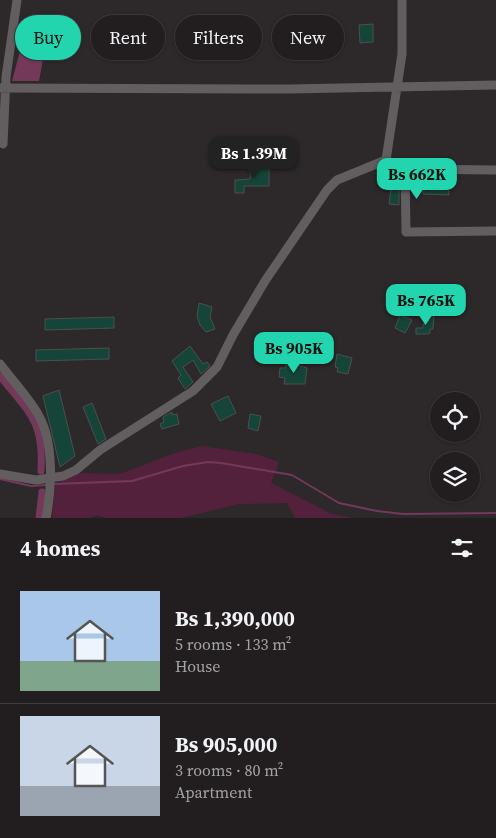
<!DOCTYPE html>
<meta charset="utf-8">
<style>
:root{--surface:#221e20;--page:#2a2729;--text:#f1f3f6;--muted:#a2a2a5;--line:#3f3c3e;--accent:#23d5af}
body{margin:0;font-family:"Source Serif 4",serif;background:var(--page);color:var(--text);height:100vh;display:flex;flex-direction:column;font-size:19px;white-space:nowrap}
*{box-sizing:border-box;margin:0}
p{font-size:16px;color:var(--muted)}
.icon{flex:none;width:28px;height:28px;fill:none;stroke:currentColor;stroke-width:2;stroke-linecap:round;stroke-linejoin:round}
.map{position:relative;height:518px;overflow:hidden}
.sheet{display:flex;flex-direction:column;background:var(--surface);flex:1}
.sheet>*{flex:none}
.top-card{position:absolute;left:15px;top:15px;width:466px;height:45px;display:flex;gap:10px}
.tools{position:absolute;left:430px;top:392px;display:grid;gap:10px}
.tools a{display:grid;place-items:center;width:50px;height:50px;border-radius:50%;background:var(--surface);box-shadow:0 1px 4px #0004,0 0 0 1px var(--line);font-size:25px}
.price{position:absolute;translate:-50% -42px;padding:0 11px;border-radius:10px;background:var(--accent);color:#111;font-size:16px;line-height:32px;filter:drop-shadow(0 1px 2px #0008)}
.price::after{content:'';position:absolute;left:50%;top:30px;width:15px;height:11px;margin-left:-8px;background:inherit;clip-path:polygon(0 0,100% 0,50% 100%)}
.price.on{background:#222;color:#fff}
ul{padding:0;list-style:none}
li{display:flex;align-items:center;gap:15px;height:125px;padding:0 20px}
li+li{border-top:1px solid var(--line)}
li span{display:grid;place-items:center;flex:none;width:140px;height:100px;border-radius:0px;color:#555}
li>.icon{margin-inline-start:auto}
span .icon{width:60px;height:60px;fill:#fffc;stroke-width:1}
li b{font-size:21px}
h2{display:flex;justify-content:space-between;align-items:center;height:60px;padding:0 20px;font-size:21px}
.chip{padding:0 18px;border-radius:22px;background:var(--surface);box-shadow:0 1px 4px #0004,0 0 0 1px var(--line);font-size:18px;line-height:45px}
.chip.on{background:var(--accent);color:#111}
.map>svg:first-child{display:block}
.green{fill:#54213d}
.water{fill:#743959}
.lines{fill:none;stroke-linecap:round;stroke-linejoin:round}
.stream{stroke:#743959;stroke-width:2}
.canal{stroke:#743959;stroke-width:7}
.building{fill:#154538;stroke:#4b504e}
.minor{stroke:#625d5f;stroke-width:9}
</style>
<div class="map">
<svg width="496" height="518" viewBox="0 0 496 518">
<rect width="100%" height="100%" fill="#2d282a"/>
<path class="green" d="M 202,446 L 256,454 L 279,462 L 271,483 L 332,514 L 353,518 L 295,518 L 287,503 L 239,504 L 181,518 L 105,518 L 98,515 L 89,518 L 52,518 L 55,486 L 73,473 L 120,474 L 175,453 Z"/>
<path class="water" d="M 21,47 L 45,49 L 39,81 L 12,81 Z"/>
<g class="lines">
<path class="stream" d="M 0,479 L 31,486 L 47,485
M 54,484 L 132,481 L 183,466 L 208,462 L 221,463 L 292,475 L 339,503 L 377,511 L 403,514 L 496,513"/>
<path class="canal" d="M 0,376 C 29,413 44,420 41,471
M 39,518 L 42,492"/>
</g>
<path class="building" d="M 373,24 L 373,42 L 360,43 L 359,25 Z
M 250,166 L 269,166 L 269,186 L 244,186 L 244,193 L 235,193 L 235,180 L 250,179 Z
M 448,182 L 449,195 L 423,194 L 423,183 Z
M 391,188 L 399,188 L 399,205 L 389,204 Z
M 199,303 L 212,307 L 210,317 L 215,329 L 206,332 L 200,325 L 197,316 Z
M 400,315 L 412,320 L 405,333 L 395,328 Z
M 427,316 L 434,316 L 433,329 L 430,329 L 430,333 L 427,334 L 416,334 L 416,328 L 423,328 L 423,324 L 426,324 Z
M 114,317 L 114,328 L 45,330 L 45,319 Z
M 190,346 L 203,364 L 207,362 L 210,366 L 201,374 L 193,360 L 183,367 L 193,382 L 185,389 L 178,378 L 181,375 L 172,361 Z
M 109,348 L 109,359 L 36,361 L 36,350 Z
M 337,354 L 352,358 L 348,374 L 337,372 L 338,368 L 335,367 Z
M 286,362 L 307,368 L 305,384 L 284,384 L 285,378 L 279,377 L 280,368 L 286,368 Z
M 59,390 L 75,456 L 60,467 L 43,396 Z
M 228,396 L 236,413 L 220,421 L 211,404 Z
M 92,403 L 106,439 L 98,444 L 83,407 Z
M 172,412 L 172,415 L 177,414 L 179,424 L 162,429 L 160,424 L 164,422 L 163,417 Z
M 250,414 L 261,416 L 258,431 L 248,428 Z"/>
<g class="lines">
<path class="minor" d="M 0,88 L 289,89 L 496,85
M 3,144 L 6,77 L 17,0
M 386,160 L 405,169 L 496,170
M 405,169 L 406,232 L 496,231
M 0,364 C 12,380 30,399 39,416 C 54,443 52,489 46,518
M 0,474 L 36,480 L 63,476 L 76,470 L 100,450 L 193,391 L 217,367 L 233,335 L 265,281 L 327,190 L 337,180 L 386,160 L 402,54 L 402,0"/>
</g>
</svg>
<div class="tools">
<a><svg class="icon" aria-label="locate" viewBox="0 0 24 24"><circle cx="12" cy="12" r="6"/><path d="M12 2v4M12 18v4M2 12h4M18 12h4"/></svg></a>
<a><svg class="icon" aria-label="layers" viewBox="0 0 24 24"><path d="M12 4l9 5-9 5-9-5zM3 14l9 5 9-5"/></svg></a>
</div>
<b class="price on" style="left:254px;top:179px">Bs 1.39M</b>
<b class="price" style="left:417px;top:200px">Bs 662K</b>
<b class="price" style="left:426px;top:326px">Bs 765K</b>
<b class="price" style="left:294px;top:374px">Bs 905K</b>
<div class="top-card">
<a class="chip on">Buy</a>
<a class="chip">Rent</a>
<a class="chip">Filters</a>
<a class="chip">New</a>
</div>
</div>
<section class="sheet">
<h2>4 homes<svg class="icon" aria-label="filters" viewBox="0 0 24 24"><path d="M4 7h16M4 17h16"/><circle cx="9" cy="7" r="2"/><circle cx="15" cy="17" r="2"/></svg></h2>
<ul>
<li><span style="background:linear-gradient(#a9c7e8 70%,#7fa58c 0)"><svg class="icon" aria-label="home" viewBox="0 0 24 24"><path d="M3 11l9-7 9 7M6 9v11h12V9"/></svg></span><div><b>Bs 1,390,000</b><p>5 rooms · 133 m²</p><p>House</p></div></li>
<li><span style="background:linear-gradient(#c9d6e8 70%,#9aa5b1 0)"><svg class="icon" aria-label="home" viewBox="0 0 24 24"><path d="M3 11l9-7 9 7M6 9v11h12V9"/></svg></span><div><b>Bs 905,000</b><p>3 rooms · 80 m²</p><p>Apartment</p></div></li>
</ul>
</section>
